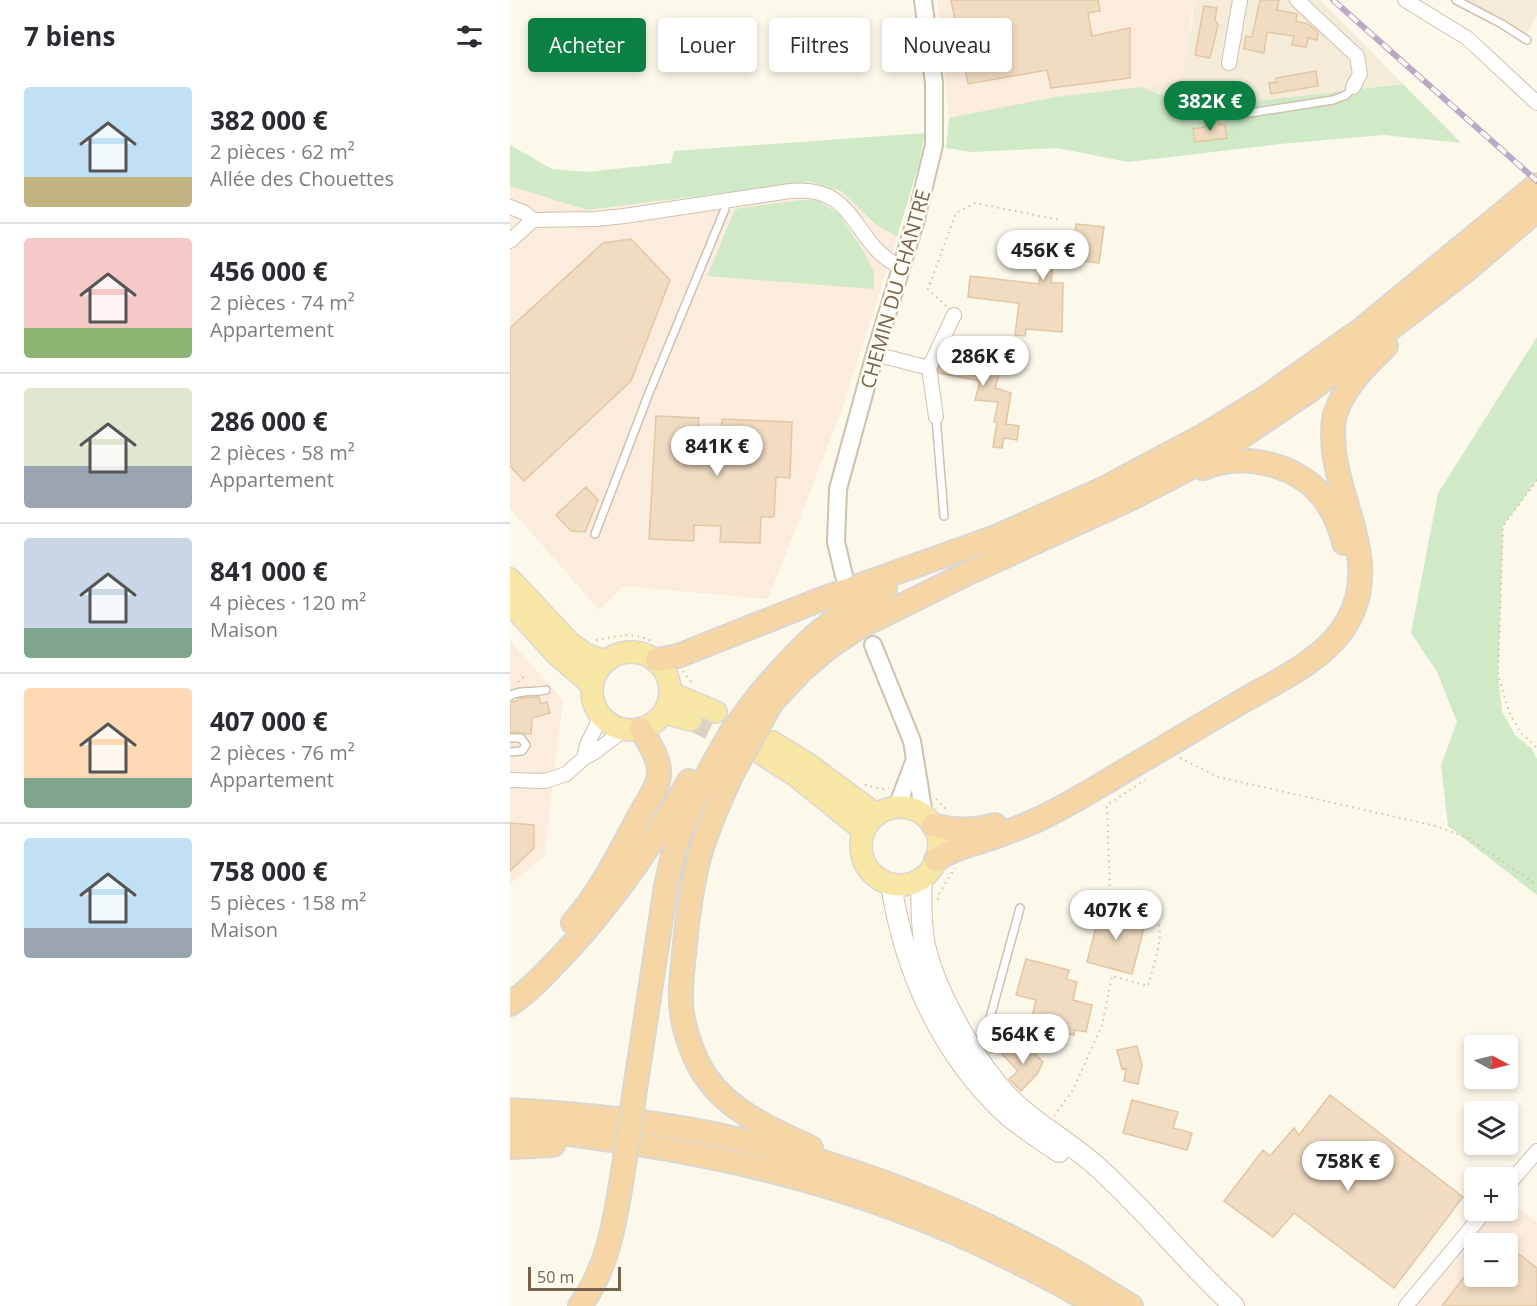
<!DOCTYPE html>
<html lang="fr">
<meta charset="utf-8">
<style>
:root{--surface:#fff;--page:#f7f7f7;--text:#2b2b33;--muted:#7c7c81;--line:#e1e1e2;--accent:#0b8043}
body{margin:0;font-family:"Open Sans",sans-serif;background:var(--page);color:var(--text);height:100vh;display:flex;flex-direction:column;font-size:22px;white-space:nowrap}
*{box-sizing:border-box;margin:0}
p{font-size:20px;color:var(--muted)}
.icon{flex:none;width:33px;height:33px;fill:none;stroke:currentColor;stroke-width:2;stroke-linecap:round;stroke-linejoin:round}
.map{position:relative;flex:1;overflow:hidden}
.sheet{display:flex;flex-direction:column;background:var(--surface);width:510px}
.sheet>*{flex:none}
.hud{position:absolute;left:18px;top:18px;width:570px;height:54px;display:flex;gap:12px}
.needle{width:39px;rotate:97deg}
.controls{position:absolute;left:954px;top:1035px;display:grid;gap:12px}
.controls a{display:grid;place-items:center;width:54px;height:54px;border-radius:6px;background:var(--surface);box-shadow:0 3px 9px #0003;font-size:30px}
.scale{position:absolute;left:18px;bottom:15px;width:93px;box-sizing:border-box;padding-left:6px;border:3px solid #77634d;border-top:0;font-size:16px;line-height:21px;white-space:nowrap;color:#77634d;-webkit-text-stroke:4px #fefbf1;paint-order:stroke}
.price{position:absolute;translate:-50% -51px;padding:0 14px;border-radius:21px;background:#fff;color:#222;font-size:20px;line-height:39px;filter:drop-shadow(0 2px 3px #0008)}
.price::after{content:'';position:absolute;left:50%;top:36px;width:18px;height:14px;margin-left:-9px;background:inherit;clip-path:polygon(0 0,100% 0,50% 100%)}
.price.on{background:var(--accent);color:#fff}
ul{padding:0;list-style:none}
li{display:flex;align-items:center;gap:18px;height:150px;padding:0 24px}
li+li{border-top:2px solid var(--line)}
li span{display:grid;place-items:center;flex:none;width:168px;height:120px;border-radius:6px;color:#555}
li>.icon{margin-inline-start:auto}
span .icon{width:72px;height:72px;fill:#fffc;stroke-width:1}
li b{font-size:26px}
h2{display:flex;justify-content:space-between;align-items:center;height:72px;padding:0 24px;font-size:26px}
.chip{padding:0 21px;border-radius:6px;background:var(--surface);box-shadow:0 3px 9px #0003;font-size:21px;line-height:54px}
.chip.on{background:var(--accent);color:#fff}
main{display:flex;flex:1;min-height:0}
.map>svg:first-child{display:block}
.residential{fill:#f4ebd9}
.commercial{fill:#fcecde;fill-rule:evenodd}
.green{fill:#d0eac8}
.building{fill:#f1dcc2;stroke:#e3c6a3;stroke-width:1.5}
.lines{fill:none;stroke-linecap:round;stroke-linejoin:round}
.primary-tunnel{stroke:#dbd3c3;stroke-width:21;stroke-dasharray:21 10;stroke-linecap:butt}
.service-casing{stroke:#cec2af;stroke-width:10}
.minor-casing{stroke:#cec2af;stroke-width:16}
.tertiary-casing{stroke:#cec2af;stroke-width:20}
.secondary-casing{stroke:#d1c3ad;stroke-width:22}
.primary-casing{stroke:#dcd6d1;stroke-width:24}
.trunk-casing{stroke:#dcd6d1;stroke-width:26}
.path{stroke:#d6c0a5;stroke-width:2;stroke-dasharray:1.5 4.5;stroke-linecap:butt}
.service{stroke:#fff;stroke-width:7}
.minor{stroke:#fff;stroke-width:14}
.tertiary{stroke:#fff;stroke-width:16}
.secondary{stroke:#fff;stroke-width:20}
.primary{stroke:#f8e6a5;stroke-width:21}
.trunk{stroke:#f6d6a4;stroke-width:22}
.rail-casing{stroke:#bda7c7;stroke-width:6}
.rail{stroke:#fefbf1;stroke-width:4;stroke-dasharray:11;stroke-linecap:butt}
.trunk-bridge-casing{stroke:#dcd6d1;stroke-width:26;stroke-linecap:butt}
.trunk-bridge{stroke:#f6d6a4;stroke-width:22}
.labels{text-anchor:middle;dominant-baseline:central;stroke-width:5;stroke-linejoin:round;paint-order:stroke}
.street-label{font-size:20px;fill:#77634d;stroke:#fefbf1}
</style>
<main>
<section class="sheet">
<h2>7 biens<svg class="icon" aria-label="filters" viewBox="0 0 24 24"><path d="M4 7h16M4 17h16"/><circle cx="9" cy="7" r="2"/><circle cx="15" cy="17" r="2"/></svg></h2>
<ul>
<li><span style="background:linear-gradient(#bfe0f5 75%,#c2b280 0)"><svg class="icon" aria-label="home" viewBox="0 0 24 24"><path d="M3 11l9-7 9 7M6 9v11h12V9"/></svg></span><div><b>382 000 €</b><p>2 pièces · 62 m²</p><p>Allée des Chouettes</p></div></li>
<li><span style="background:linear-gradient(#f6c9c9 75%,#8fb573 0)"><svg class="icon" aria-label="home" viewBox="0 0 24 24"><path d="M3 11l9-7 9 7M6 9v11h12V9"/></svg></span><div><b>456 000 €</b><p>2 pièces · 74 m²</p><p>Appartement</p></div></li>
<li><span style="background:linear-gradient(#dfe7d0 65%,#9aa5b1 0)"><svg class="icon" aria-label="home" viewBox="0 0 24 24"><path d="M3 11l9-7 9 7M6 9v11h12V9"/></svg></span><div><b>286 000 €</b><p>2 pièces · 58 m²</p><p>Appartement</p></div></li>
<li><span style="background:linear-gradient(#c9d6e8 75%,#7fa58c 0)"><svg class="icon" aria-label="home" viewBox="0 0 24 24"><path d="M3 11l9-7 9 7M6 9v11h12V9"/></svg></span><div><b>841 000 €</b><p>4 pièces · 120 m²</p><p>Maison</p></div></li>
<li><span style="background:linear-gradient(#ffd9b3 75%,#7fa58c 0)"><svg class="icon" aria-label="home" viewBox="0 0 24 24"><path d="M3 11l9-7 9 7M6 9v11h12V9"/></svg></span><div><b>407 000 €</b><p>2 pièces · 76 m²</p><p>Appartement</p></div></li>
<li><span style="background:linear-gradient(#bfe0f5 75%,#9aa5b1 0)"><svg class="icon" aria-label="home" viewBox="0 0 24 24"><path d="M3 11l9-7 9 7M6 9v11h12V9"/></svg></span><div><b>758 000 €</b><p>5 pièces · 158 m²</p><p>Maison</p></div></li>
</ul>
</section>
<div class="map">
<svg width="1027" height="1306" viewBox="0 0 1027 1306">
<rect width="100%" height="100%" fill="#fcf8ea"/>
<path class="residential" d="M 685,0 L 810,0 L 893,84 L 688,108 L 630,87 L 634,23 L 681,31 Z
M 955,0 L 1027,0 L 1027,15 L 1016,35 L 993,19 Z"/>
<path class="commercial" d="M 427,0 L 684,0 L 672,81 L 439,118 Z
M 300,182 L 331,191 L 364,223 L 387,237 L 331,412 L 258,599 L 113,586 L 89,610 L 0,508 L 0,186 L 78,210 Z
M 0,641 L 53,700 L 34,857 L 0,884 Z
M 998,1200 L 1027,1223 L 1027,1306 L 904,1306 L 982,1211 L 998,1210 ZM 964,1244 L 998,1244 L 998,1276 L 964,1276 Z"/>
<path class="green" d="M 893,84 L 951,143 L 874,135 L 770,144 L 618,162 L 547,148 L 462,152 L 436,148 L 439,118 L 545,97 L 630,87 L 688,108 Z
M 415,133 L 409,164 L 387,237 L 364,223 L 331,191 L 300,182 L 77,210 L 0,186 L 0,145 L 42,169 L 76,172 L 161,163 L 164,151 Z
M 289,200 L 307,200 L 329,214 L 354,252 L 364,272 L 364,289 L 197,276 L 225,209 Z
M 1027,337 L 1027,480 L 993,526 L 988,676 L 992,711 L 1005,735 L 1022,749 L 1027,759 L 1027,895 L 938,826 L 931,765 L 947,722 L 927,672 L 901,633 L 928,493 Z"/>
<path class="building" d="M 441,0 L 588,0 L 590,11 L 578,13 L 582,36 L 620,28 L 620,78 L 541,88 L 537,70 L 458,84 Z
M 750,0 L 769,0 L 767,10 L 787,14 L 786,21 L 798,24 L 808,32 L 807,40 L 798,38 L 796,47 L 782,45 L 784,36 L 757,32 L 754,53 L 734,49 L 736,36 L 742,37 Z
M 694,6 L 707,8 L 705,20 L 708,25 L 700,58 L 685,55 Z
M 806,71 L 808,86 L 761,94 L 759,83 L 767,82 L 766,78 Z
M 725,84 L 727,98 L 701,101 L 700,87 Z
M 709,121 L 709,125 L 715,124 L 717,138 L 685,142 L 683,129 L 696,127 L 695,122 Z
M 566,224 L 594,227 L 589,263 L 544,257 L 541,283 L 553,283 L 552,332 L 516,329 L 515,336 L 505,335 L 509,303 L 458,297 L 460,276 L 529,284 L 537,231 L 565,235 Z
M 121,239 L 160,280 L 121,381 L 14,481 L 0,466 L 0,328 L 93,243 Z
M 437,350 L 458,354 L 476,355 L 493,361 L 485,388 L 501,393 L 496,424 L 509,426 L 507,440 L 494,438 L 492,448 L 483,447 L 487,422 L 484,422 L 488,402 L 465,400 L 470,381 L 429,373 L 428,369 Z
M 146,416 L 189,418 L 188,430 L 211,431 L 212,419 L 282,422 L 280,478 L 266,477 L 264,517 L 251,517 L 250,543 L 210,542 L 211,526 L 184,525 L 184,541 L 139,539 Z
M 76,487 L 88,500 L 75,532 L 61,531 L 46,515 Z
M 29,697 L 31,704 L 37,702 L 40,713 L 22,718 L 21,734 L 0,732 L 0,702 L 7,701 L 9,698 Z
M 0,823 L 24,825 L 24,848 L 0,871 Z
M 591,908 L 636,920 L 622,974 L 577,962 Z
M 516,959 L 559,970 L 556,979 L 567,982 L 563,1000 L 582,1005 L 576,1032 L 565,1030 L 564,1035 L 538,1028 L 538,1025 L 521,1020 L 526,1000 L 506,995 Z
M 515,1044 L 533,1062 L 527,1074 L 511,1091 L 499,1079 L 508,1071 L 491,1053 L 499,1045 L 506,1053 Z
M 627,1046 L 632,1065 L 628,1084 L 614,1081 L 616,1068 L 612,1069 L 607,1050 Z
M 820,1095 L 953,1197 L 884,1288 L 784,1213 L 763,1237 L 714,1201 L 753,1150 L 760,1156 L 784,1128 L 789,1135 Z
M 622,1100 L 668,1112 L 663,1128 L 682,1133 L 677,1150 L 613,1133 Z
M 998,1246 L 1027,1268 L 1027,1306 L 932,1306 L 964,1264 L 964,1276 L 998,1276 Z"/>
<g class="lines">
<path class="primary-tunnel" d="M 181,720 L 232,745"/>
<g class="service-casing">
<path id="service" d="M 946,0 L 992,24 L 1017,40
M 740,113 L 823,100 L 836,95 L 843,87
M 426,417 L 434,516
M 85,534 L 139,393 L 215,209 L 215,201
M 0,696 C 9,689 25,693 36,690
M 0,738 L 11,738 L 16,745 L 12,751 L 0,752
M 464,1047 L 470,1041 L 478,1025 L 510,908"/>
</g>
<g class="minor-casing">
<path id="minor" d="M 787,0 L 847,56 L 850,74 L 843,87
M 895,0 L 957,38 L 1027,103
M 719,63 L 730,0
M 0,207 L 15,213 L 23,220
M 23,220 L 86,219 L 114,216 L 280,191 C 349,184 341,245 391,267
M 0,241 L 23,220
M 365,354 L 419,368
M 426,417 L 419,368 L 444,315
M 74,758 L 77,745 L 91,716
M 0,780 L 35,781 L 56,774 L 74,758 L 85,752 L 114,730
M 998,1185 L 1027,1151
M 896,1306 L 976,1210"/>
</g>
<g class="tertiary-casing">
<path id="tertiary" d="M 334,576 L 326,542 L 328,489 L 365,354 L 406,219 L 424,145 L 424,83 L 413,0
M 363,645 L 402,741 L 414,815
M 387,807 L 405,759"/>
</g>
<g class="secondary-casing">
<path id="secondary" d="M 412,878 C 411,896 411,915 413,933 C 419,984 469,1071 508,1106 C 531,1127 560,1143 584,1164 C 634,1208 675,1261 724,1306
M 381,884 C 394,969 430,1051 493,1111 C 510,1127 530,1139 549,1152"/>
</g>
<g class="primary-casing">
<path id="primary" d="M 0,579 L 60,643 L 77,655 L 95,661
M 0,603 L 47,655 L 82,685
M82 691a39 39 0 1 1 78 0a39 39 0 1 1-78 0Z
M 161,693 L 206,712
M 154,713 L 181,720
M 262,742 L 298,764 L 367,815
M 253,755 L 286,776 L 354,831
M351 846a39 39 0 1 1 78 0a39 39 0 1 1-78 0Z"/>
</g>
<g class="trunk-casing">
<path id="trunk" d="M 693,468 C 733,451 790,464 816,501 C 824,513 831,529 834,543
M 147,660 L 168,656 L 309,600 L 486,537 L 595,488 L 691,437 L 755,398 L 852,329 L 1027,185
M 249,695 C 288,649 321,615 375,589
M 262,702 L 292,670 L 318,648 L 347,628 L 458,573 L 622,498 L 704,455 L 799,391 L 955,271 L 1027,210
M 222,774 C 210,800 198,827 190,854 C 181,886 177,921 174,954 C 172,973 169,994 172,1013 C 175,1034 184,1059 196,1077 C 221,1113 263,1130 301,1148
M 423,825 C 444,831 464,831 485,825
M 426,860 C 441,850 455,846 472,841 C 491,835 509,828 527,820 C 570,800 609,773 650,750 C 678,733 707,716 736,699 C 773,678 818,658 839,619 C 869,563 831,508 824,452 C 823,440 822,426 825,415 C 833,388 856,365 876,346
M 63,923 C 91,891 111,850 131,813 C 137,802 147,789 149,776 C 151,760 138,742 131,729
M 0,1004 C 19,991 35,974 51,957 C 102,904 142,845 179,781
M 124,1096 L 156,886 L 165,846 L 182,805 L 203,764
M 0,1110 C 68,1114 136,1120 203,1134 C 319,1158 431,1199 535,1255 C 565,1271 593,1289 621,1306
M 0,1129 C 43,1131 84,1137 127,1144 C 258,1164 385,1200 503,1260 C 532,1274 561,1289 587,1306
M 0,1147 L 43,1145
M 70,1306 C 100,1265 106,1214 114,1165"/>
</g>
<path class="path" d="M 436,306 L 418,289 L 446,213 L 465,203 L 550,220
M 1027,480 L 993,526 L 988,676 L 1000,714 L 1010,732 L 1027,748
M 86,640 C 110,636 121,631 144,642
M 173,671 L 182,683
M 8,682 L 16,675
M 670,758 L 708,777 L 926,826 L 958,838 L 1027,885
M 355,785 L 372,789 L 379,788
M 426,799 L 437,810
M 428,900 L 429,894 L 445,868
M 544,1116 L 563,1090 L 592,1025 L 602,976 L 638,986 C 644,961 658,932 643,909 L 620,903 L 600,894 L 597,805 L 635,780"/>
<use href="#service" class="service"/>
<use href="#minor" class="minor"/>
<use href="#tertiary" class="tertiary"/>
<use href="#secondary" class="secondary"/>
<use href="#primary" class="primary"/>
<use href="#trunk" class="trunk"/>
<g class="rail-casing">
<path id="rail" d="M 823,0 L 1027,181"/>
</g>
<use href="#rail" class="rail"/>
<g class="trunk-bridge-casing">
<path id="trunk-bridge" d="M 203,764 L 222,731 L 249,695
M 222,774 L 262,702
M 114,1165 L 124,1096"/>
</g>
<use href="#trunk-bridge" class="trunk-bridge"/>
</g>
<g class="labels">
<g class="street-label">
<text transform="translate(385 289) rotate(-74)">CHEMIN DU CHANTRE</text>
</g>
</g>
</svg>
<div class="controls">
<a><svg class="needle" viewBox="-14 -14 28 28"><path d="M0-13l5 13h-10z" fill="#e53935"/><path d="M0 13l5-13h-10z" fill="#7c7c81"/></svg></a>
<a><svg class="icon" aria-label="layers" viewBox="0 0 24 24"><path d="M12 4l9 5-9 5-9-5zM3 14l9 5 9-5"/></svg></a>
<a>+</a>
<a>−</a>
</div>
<div class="scale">50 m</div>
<b class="price on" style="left:700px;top:132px">382K €</b>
<b class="price" style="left:533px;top:281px">456K €</b>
<b class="price" style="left:473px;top:387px">286K €</b>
<b class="price" style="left:207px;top:477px">841K €</b>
<b class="price" style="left:606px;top:941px">407K €</b>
<b class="price" style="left:513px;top:1065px">564K €</b>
<b class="price" style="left:838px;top:1192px">758K €</b>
<div class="hud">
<a class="chip on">Acheter</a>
<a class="chip">Louer</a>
<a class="chip">Filtres</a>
<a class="chip">Nouveau</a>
</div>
</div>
</main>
